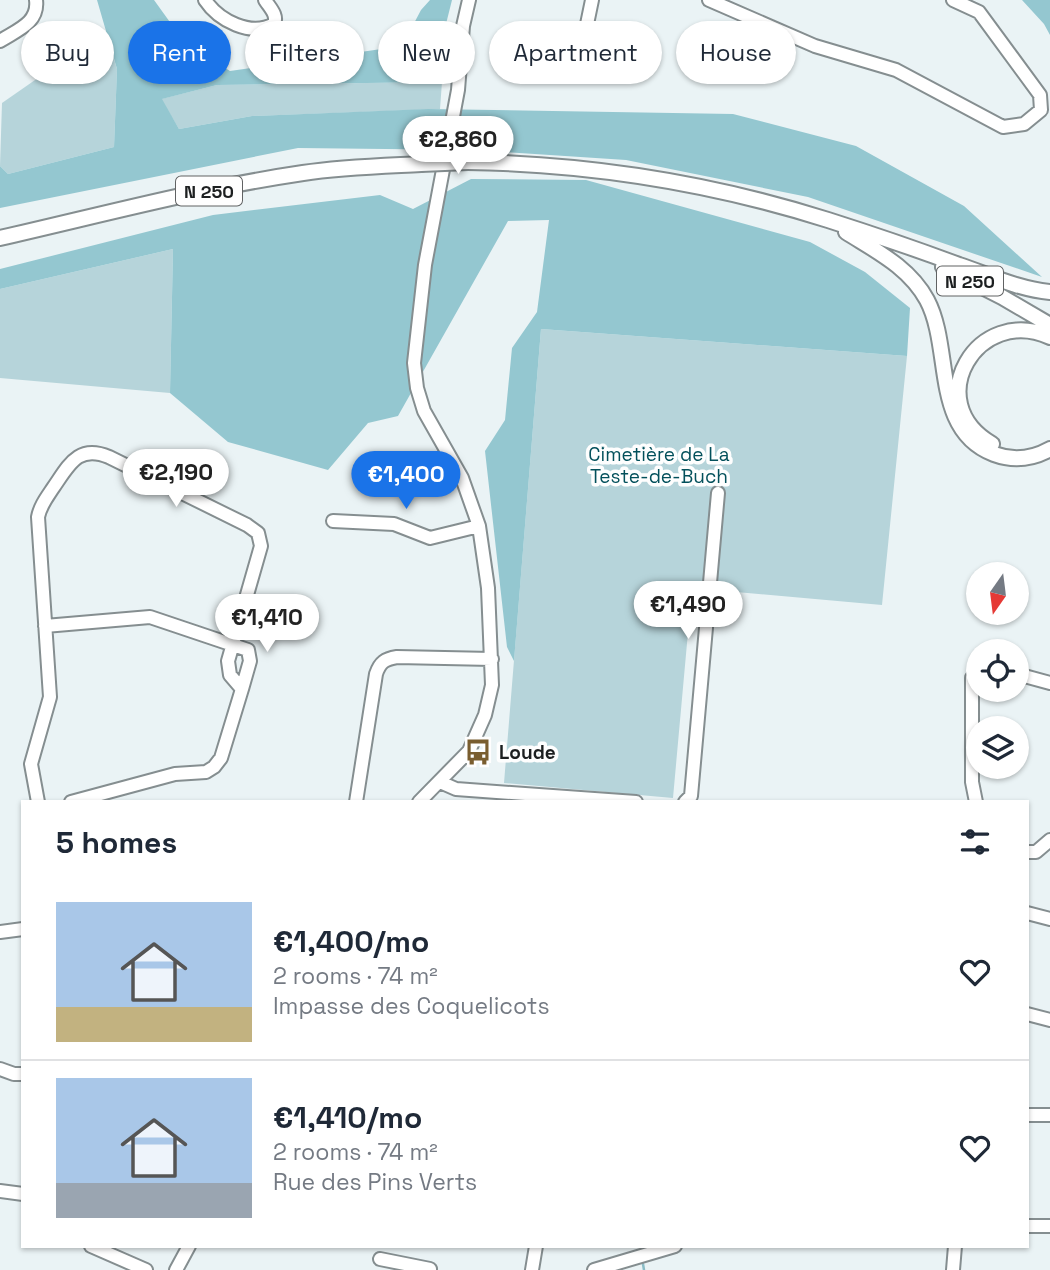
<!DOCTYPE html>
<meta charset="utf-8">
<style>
:root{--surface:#fff;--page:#f2f2f3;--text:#1f2937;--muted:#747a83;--line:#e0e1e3;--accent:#1a73e8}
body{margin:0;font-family:"Space Grotesk",sans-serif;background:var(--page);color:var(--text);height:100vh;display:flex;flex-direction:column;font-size:26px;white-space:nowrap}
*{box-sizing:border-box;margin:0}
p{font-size:23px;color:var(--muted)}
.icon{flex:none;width:38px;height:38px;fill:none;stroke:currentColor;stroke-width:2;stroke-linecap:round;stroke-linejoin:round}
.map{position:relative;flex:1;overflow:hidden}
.sheet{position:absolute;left:21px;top:800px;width:1008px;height:448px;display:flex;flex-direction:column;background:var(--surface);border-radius:0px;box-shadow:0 2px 5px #0004}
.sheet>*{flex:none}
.hud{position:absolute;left:21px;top:21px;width:1008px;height:63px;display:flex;gap:14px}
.needle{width:46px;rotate:194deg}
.tools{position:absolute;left:966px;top:562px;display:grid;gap:14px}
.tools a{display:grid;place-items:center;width:63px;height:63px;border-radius:50%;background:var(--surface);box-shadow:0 2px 5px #0004;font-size:35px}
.price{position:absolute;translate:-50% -60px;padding:0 16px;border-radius:24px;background:#fff;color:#222;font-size:23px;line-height:46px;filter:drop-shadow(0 2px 4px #0008)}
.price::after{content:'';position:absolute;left:50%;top:42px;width:21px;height:16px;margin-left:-10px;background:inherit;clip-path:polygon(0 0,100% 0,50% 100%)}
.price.selected{background:var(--accent);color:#fff}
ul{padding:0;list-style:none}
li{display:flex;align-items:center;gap:21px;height:175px;padding:0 35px}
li+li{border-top:2px solid var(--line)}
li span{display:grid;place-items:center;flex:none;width:196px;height:140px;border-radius:0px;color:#555}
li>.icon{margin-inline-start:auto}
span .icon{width:84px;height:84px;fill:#fffc;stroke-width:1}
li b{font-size:30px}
h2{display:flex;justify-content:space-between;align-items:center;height:84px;padding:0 35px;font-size:30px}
.pill{padding:0 24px;border-radius:32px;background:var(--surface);box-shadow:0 2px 5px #0004;font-size:24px;line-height:63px}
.pill.selected{background:var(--accent);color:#fff}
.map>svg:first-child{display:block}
.green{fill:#b6d4da}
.forest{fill:#94c7d0}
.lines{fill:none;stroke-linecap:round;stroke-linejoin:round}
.stream{stroke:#8abcc6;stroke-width:2.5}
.minor-casing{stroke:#858e90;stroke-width:16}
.major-casing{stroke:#858e90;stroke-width:18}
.minor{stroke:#fff;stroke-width:12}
.major{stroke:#fff;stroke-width:14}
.major-bridge-casing{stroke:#858e90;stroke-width:18;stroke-linecap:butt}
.major-bridge{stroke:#fff;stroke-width:14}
.labels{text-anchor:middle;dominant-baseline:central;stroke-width:7;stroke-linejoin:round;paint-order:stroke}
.shield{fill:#fefefe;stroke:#606263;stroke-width:2}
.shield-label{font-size:18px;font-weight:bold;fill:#1c1f20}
.park-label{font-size:19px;fill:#03505b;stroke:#fefefe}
.poi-label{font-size:19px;font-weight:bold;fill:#1c1f20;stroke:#fefefe;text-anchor:start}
</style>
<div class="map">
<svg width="1050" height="1270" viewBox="0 0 1050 1270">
<rect width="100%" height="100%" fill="#eaf3f5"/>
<path class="green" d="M 107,36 L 117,69 L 114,147 L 8,174 L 0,166 L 2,103 L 94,39 Z
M 442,82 L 440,109 L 252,116 L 179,129 L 161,99 L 217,85 Z
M 173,249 L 170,393 L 0,378 L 0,289 Z
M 541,329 L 907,356 L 882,605 L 692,588 L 673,798 L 504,783 Z"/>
<path class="forest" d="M 97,0 L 154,0 L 185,43 L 230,71 L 402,46 L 421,10 L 430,0 L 452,0 L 446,24 L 450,74 L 442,82 L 217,85 L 162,99 L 179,129 L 252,116 L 428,109 L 733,114 L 856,146 L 964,206 L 1042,277 L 808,197 L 626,160 L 473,150 L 298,148 L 0,208 L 0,166 L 8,174 L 114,147 L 117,69 Z
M 1022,0 L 1050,0 L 1050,35 L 1044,24 Z
M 471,179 L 586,180 L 810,242 L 865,272 L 910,308 L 907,356 L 541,329 L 514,661 L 507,647 L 485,451 L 505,420 L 512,348 L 537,312 L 549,220 L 508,221 L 398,416 L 368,423 L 328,470 L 228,442 L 170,393 L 173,249 L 0,289 L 0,269 L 213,215 L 380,195 L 413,209 Z"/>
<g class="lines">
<path class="stream" d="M 644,1246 L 644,1247
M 643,1264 L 644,1270"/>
<g class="minor-casing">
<path id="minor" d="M 205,0 C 219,21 251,37 274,24 C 278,15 270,8 265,0
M 709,0 L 815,46 L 896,70 L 1003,127 L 1024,124 L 1041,110 L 1040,95 L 979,12 L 953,0
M 586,29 L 592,0
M 0,41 C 17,30 39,23 36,0
M 333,521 L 394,524 L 430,538 L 479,526
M 45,626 L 150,617 L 248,650 L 250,661 L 242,689
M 1017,674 L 1050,683
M 440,782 L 456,789 L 636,802
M 38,802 L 31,764 L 50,697 L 38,517 C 40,506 47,497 53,488 C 69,465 78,444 109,457 L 247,525 L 258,533 L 261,546 L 228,661 L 230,675 L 242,689 L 221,758 L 214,767 L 206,772 L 175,774 L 71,802
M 356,802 L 376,674 C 380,662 385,659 397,657 L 492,659
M 419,802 L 469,751 L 485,715 L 492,685 L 488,588 L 479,526 L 462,478 L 424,411 L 417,388 L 414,363 L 425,265 L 458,90 L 463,26 L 469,0
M 685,802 L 691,796 L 718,493
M 976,802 L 972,782 L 972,678 L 978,675
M 1027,852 L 1036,852 L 1050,840
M 1027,913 L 1050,919
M 0,932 L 23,929
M 1027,1014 L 1050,1020
M 0,1069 L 14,1074 L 23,1074
M 1027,1115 L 1050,1115
M 0,1191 L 23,1194
M 1027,1226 L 1050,1226
M 91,1246 L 146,1270
M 380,1259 L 430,1269
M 176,1270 L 189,1246
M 532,1270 L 536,1246
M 594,1270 L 675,1246
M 953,1270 L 955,1246"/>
</g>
<g class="major-casing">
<path id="major" d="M 468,162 C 591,164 711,183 828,220 C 872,234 916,249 959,265 C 989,275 1018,289 1050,292
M 846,232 C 876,251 909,267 927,300 C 953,349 931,430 994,454 C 1013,461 1032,459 1050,449
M 0,238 C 101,215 201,188 303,173 C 342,167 382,166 421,164
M 943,267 L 1002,297 L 1050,325
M 992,444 C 919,402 978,304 1050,337"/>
</g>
<use href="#minor" class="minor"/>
<use href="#major" class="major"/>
<g class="major-bridge-casing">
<path id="major-bridge" d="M 421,164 L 468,162"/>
</g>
<use href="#major-bridge" class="major-bridge"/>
</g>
<defs>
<g id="bus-bare" transform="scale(2.1)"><path d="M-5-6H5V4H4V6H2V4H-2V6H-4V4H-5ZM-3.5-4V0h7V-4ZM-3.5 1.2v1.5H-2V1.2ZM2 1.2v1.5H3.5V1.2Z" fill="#795d2f" stroke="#fefefe" stroke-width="2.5" paint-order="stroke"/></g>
</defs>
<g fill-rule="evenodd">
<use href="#bus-bare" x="478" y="752"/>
</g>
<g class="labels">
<g class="shield">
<rect x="176" y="176.5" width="66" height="29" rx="5"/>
<rect x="937" y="266.5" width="66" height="29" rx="5"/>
</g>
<g class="shield-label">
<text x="209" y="191">N 250</text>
<text x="970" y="281">N 250</text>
</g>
<g class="park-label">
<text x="659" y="454">Cimetière de La<tspan x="659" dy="22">Teste-de-Buch</tspan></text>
</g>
<g class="poi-label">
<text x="499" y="752">Loude</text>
</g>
</g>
</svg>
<div class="tools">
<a><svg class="needle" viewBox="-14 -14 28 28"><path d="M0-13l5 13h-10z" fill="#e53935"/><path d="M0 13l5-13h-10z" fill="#747a83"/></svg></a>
<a><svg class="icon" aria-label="locate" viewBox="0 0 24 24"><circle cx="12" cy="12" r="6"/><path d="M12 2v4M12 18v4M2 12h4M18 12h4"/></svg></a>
<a><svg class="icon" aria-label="layers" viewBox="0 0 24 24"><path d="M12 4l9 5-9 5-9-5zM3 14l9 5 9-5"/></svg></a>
</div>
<b class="price" style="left:458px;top:176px">€2,860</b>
<b class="price" style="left:176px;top:509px">€2,190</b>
<b class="price selected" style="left:406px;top:511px">€1,400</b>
<b class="price" style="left:688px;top:641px">€1,490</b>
<b class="price" style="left:267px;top:654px">€1,410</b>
<div class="hud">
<a class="pill">Buy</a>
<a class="pill selected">Rent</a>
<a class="pill">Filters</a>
<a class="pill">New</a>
<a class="pill">Apartment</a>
<a class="pill">House</a>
</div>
<section class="sheet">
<h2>5 homes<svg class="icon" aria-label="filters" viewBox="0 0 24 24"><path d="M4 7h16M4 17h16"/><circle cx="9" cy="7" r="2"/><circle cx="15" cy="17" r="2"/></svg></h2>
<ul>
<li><span style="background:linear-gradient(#a9c7e8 75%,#c2b280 0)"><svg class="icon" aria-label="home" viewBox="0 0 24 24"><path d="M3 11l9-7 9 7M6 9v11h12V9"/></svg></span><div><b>€1,400/mo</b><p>2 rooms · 74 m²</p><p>Impasse des Coquelicots</p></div><svg class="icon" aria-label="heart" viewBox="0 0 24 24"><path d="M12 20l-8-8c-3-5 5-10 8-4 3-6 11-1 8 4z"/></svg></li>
<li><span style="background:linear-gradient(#a9c7e8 75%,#9aa5b1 0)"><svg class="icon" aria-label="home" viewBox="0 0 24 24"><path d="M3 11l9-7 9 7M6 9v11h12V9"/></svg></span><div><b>€1,410/mo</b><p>2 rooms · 74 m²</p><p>Rue des Pins Verts</p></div><svg class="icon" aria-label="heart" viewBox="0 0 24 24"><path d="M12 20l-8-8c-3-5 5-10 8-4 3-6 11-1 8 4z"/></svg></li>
</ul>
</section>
</div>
